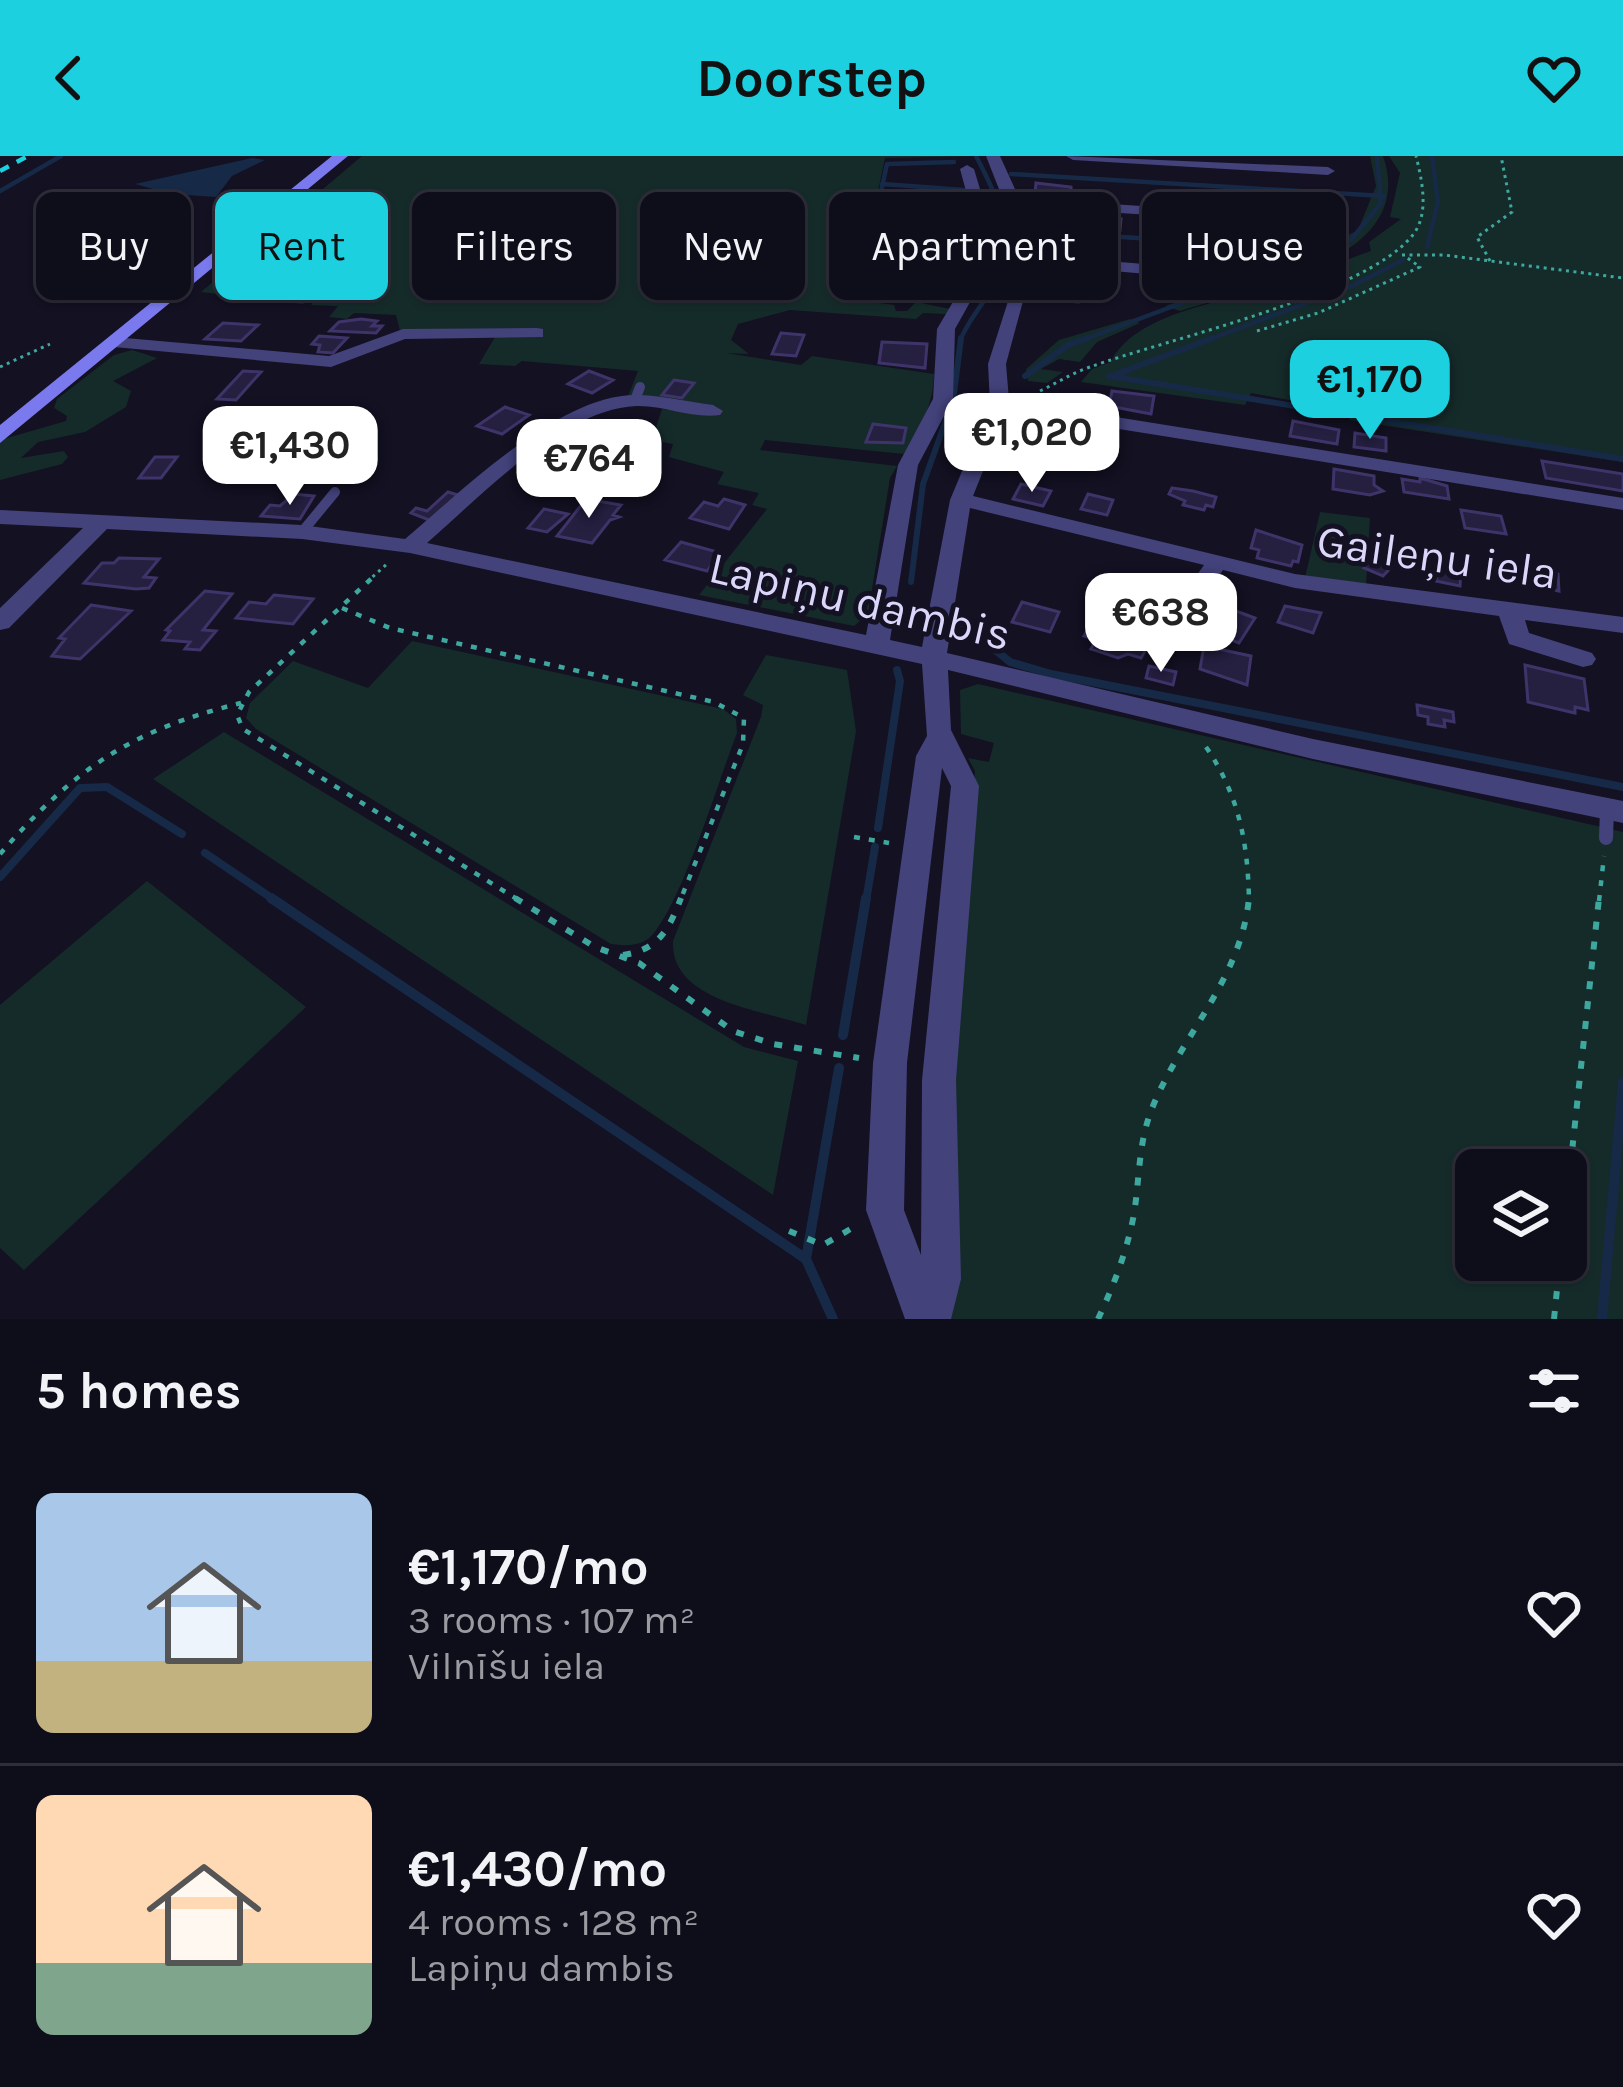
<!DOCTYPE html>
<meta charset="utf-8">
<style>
:root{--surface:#0e0d1a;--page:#171623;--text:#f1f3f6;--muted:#9b9ca2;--line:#2e2d39;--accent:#1dd0e0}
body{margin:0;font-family:Karla,sans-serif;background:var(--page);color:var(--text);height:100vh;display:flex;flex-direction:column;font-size:45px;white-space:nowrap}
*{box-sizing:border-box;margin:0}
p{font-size:39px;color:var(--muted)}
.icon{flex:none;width:66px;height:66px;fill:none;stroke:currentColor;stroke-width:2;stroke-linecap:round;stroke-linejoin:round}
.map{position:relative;height:1163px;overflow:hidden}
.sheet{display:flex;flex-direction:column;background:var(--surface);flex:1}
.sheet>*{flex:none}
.top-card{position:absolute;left:36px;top:36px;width:1551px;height:108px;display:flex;gap:24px}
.fabs{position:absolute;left:1455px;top:993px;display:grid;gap:24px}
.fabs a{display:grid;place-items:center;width:132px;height:132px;border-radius:18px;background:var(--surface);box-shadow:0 3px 9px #0004,0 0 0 3px var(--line);font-size:60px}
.price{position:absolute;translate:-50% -102px;padding:0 27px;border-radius:24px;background:#fff;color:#222;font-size:39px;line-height:78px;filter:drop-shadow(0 3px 6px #0008)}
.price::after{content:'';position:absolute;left:50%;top:72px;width:36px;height:27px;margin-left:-18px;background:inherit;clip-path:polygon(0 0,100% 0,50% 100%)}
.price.selected{background:var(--accent);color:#111}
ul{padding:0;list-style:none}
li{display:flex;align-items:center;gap:36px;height:300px;padding:0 36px}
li+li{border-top:3px solid var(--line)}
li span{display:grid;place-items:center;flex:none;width:336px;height:240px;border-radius:18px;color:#555}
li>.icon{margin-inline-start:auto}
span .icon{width:144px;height:144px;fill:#fffc;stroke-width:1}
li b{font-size:51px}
h2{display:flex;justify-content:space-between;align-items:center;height:144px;padding:0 36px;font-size:51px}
.pill{padding:0 42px;border-radius:18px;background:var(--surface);box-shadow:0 3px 9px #0004,0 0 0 3px var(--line);font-size:42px;line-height:108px}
.pill.selected{background:var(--accent);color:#111}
header{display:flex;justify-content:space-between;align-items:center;height:156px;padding:0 36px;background:var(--accent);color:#111;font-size:54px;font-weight:700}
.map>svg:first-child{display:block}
.green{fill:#152b2a;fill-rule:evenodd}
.water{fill:#162a47}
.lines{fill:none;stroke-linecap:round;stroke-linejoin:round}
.stream-far3{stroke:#162a47;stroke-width:4.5}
.stream-far2{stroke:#162a47;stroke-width:6}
.stream-far1{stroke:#162a47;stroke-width:8}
.stream{stroke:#162a47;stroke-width:10}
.building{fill:#251f40;stroke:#3e3469;stroke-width:3}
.path-far2{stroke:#3ea79e;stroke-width:3;stroke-dasharray:3 4.5;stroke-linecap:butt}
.path-far1{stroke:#3ea79e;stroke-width:4.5;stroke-dasharray:6 9;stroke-linecap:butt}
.path{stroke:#3ea79e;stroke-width:6;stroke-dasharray:8 12;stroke-linecap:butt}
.lane-far1{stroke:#43427b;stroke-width:10}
.lane{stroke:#43427b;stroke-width:14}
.street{fill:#43427b;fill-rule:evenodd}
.secondary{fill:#7a7aee;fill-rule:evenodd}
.rail{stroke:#1dd0e0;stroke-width:4.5;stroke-dasharray:10 9;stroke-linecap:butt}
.labels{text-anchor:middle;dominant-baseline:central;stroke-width:10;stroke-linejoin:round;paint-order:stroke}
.street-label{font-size:45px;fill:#dad7fa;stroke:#131122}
</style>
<header><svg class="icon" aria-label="back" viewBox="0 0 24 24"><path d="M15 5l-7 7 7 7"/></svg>Doorstep<svg class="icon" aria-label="heart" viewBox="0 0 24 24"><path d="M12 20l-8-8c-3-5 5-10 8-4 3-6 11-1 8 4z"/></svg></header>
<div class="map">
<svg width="1623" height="1163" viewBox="0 0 1623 1163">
<rect width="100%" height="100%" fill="#131122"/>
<path class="green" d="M 362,0 L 977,0 L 885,2 L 856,138 L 848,143 L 894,149 L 896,155 L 907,155 L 916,146 L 950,153 L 946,158 L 923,157 L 916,163 L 790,154 L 738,168 L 731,184 L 749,198 L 726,197 L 801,209 L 812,200 L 934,218 C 933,250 921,272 904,298 L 765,284 L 760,294 L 897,310 L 890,322 L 868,458 L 854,470 L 699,439 L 767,353 L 752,349 L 759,337 L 717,328 L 724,316 L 669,301 L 673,288 L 652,284 L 662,253 L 712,259 L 627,243 L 638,215 L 522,205 L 515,210 L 479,208 L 498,176 L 400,175 L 396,159 L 354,157 L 347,163 L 329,161 L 338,150 L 311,149 L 350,102 L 303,148 L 201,136 Z
M 1370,0 L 1383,0 C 1420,105 1251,132 1180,155 L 1165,150 L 1243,124 L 1228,120 L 1242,109 L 1264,111 L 1282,95 L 1232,90 L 1247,82 L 1319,94 L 1358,74 L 1376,30 Z
M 1389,0 L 1623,0 L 1623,306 L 1349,264 L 1350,255 L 1251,237 L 1245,249 L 1081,226 L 1092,213 L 1111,206 C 1133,156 1234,143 1284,129 C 1313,120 1341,105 1371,95 L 1369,86 L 1401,63 L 1390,61 L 1400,17 Z
M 1252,35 L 1304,35 L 1338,43 L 1320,40 L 1296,49 L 1310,61 L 1263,60 L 1256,55 L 1262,40 Z
M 1130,163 L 1140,167 L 1097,186 L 1080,206 L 1059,203 L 1041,213 L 1063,216 L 1047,227 L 1028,225 L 1026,213 L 1059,184 Z
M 132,194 L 157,202 L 113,225 L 131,235 L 126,251 L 85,276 L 38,286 L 21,302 L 64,295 L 68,301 L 62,308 L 0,324 L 0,284 L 66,265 L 67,260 L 54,252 L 57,243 L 114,199 Z
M 1320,356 L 1370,362 L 1366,430 L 1305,422 Z
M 412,485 L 723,553 L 736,563 L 737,577 C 718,626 684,740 654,777 C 643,791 627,790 611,788 L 256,573 L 246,562 L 250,547 L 293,505 L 368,532 Z
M 766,499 L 847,514 L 856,575 L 806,869 C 761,854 670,845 673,785 L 761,561 L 763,549 L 743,539 Z
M 978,528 L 1623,676 L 1623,1163 L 951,1163 L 947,924 L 975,615 L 968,602 L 989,606 L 994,587 L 961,578 L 960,534 ZM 1476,1014 L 1566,1014 L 1566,1104 L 1476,1104 Z
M 224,576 L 744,891 L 798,905 L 773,1039 L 153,623 Z
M 147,725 L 306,851 L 24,1114 L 0,1092 L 0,849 Z"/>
<path class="water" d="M 252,2 L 265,4 L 232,20 L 216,41 L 171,38 L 135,28 Z"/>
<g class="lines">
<path class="stream-far3" d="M 1011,18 L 1384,40
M 882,28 L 965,34
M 0,35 L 61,0
M 902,56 L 877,54 L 887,8 L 954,6
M 1074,78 L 1330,94
M 1427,91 L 1438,46 L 1432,0
M 960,185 C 969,161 989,142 1000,119 C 1018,81 994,34 976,0
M 1080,185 L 1351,84 L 1381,47 L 1377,0
M 1205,185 L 1352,130 L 1403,104"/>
<path class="stream-far2" d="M 1025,220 L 1068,189 L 1088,182
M 1109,220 L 1623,303
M 1111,220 L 1213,182
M 911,426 L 923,328 L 953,245 L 961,182"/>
<path class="stream-far1" d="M 965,469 L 1010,506 L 1051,518 L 1623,631
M 878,672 L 900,525 L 897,514
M 205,697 L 276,745
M 0,721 L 80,632 L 107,631 L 182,678
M 866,745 L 875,691"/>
<path class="stream" d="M 271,742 L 806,1103 L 833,1163
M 843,879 L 866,742
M 806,1103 L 839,912
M 1602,1163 L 1623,926"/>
</g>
<path class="building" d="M 1036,27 L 1071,31 L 1071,37 L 1044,40 L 1035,37 Z
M 1085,62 L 1121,63 L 1120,74 L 1084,69 Z
M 1193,63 L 1220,69 L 1221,81 L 1196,79 L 1191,73 Z
M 914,93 L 933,95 L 945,97 L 937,108 L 909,106 Z
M 902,118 L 929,118 L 939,122 L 933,140 L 895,136 Z
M 1055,122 L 1079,125 L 1078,146 L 1040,143 Z
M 361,163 L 377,165 L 372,170 L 382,170 L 376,177 L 330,175 L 339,166 Z
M 223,167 L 258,169 L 241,185 L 205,183 Z
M 781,177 L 804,179 L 796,200 L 772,198 Z
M 319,180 L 347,182 L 333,197 L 318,196 L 320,189 L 312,188 Z
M 882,186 L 927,188 L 925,212 L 879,207 Z
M 243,215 L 261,216 L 236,244 L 217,243 Z
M 589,215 L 613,224 L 592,237 L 568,228 Z
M 674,224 L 694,227 L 682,242 L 662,239 Z
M 1112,235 L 1154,240 L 1151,258 L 1109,250 Z
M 505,251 L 529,259 L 502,278 L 477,270 Z
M 1293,265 L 1339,274 L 1337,288 L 1290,280 Z
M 873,268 L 906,272 L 903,287 L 866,286 Z
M 1026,277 L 1074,287 L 1068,301 L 1018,291 Z
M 1355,277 L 1386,282 L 1386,295 L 1354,291 Z
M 564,286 L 596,291 L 587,303 L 599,305 L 595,310 L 554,299 Z
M 322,298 L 348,300 L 330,323 L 315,321 L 323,312 L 312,310 Z
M 155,301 L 177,301 L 161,322 L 139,322 Z
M 1542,305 L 1623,318 L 1623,335 L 1546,322 Z
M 1334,313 L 1374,320 L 1374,329 L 1383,335 L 1370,339 L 1333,333 Z
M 1420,322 L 1447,330 L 1449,343 L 1404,336 L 1402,323 L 1420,326 Z
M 1021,328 L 1051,335 L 1043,350 L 1013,343 Z
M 1172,332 L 1193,335 L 1216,341 L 1213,351 L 1206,349 L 1204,354 L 1183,349 L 1185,345 L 1169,338 Z
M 448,336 L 458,339 L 434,366 L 411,357 L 416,352 L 427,355 Z
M 294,338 L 314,340 L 300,363 L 261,360 L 270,349 L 280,350 Z
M 1088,338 L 1113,344 L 1107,359 L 1081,353 Z
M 586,343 L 621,349 L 613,359 L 619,361 L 610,364 L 592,387 L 557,380 Z
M 724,343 L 745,349 L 729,373 L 690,362 L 704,346 L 718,350 Z
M 544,353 L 568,358 L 547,376 L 528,372 Z
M 1461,354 L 1501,360 L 1506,378 L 1465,372 Z
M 1256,374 L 1302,389 L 1298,406 L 1293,405 L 1291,410 L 1257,402 L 1259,394 L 1251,392 Z
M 681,386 L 721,397 L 707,415 L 665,404 Z
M 1378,397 L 1397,405 L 1383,420 L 1364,412 Z
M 119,402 L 159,403 L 144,421 L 156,422 L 149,432 L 136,433 L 84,427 L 102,407 L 114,407 Z
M 1438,410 L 1461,415 L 1460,430 L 1436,425 Z
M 1531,412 L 1558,418 L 1559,435 L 1532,429 Z
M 1132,432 L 1152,438 L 1146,457 L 1123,450 Z
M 205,435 L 232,438 L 203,474 L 216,475 L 200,494 L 185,493 L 190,486 L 163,484 L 170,475 L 166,474 Z
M 274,439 L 313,443 L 293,468 L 236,462 L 249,446 L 266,448 Z
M 1022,446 L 1059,456 L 1050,476 L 1012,466 Z
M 1217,448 L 1255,462 L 1239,487 L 1195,470 Z
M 91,449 L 131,455 L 80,503 L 52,500 L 65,483 L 59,482 Z
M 1285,450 L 1321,457 L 1313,477 L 1278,466 Z
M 1093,465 L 1139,480 L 1135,486 L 1148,490 L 1141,502 L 1128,498 L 1118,502 L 1091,493 L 1096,484 L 1084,480 Z
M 1204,490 L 1251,500 L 1247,529 L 1200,513 Z
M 1525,509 L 1584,523 L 1588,554 L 1575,551 L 1575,557 L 1528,546 Z
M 1149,510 L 1176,516 L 1173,529 L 1146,522 Z
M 1417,549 L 1453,556 L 1454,566 L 1444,564 L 1445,571 L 1428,568 L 1428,561 L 1418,559 Z"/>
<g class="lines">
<path class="path-far2" d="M 1402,99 L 1444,99 L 1623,122
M 1490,105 L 1477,81 L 1512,56 L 1501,0
M 1257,175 L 1318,157 L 1420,111 L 1406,101
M 0,211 L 50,188
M 1040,235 C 1057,227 1072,217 1090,211 C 1167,183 1362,140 1412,80 C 1430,59 1422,24 1416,0
M 367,426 L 387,408"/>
<path class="path-far1" d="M 371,423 L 249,536 L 237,559 L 243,573 L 520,745
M 342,452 L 390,472 L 714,546 L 744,562 L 743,588 L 680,745
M 1206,591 C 1239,639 1248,687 1249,745
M 854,681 L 889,687
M 0,698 C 74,613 131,574 241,547
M 1599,745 L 1604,700"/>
<path class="path" d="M 515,742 L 595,791 L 639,807 L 733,875 L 773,888 L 859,902
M 623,799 C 659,794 669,773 681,742
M 1566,1052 L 1599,742
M 789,1075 L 823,1089 L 859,1068
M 1098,1163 C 1114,1129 1127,1095 1134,1058 C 1140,1020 1138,986 1153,950 C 1183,877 1241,823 1249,742
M 1554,1163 L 1560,1104"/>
<path class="lane-far1" d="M 635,244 L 640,231
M 302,376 L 335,336"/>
<path class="lane" d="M 1606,682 L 1607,653"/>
<path class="street" d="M 986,0 L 1000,0 L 1019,42 L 1279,59 L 1286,63 L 1279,67 L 1023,51 L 1034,99 L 1181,111 L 1189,116 L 1181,121 L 1033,108 L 1006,208 L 1009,244 L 1623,342 L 1623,354 L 1007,255 L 973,340 L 1295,418 L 1623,461 L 1623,477 L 1525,464 L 1529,477 L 1592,497 L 1596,503 L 1592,509 L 1583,511 L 1509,488 L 1499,460 L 1295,432 L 1223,414 L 1178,481 L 1169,483 L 1157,475 L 1204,409 L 970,352 L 947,497 L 1313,583 L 1623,645 L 1623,667 L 1313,603 L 948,514 L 951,574 L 979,630 L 956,924 L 961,1123 L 951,1163 L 905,1163 L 866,1054 L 873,907 L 916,600 L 927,580 L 922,508 L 410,397 L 302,383 L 107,373 L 9,472 L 0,474 L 0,452 L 83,372 L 0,368 L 0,354 L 302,369 L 405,383 C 462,335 561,236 639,239 C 664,240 689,246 713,249 L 723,255 L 720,259 C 692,263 664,249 636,250 C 563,253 480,341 427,387 L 866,479 L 898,309 L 933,243 L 937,173 L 977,105 L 979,83 L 960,13 L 967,9 L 974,13 L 995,83 L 993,105 L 955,173 L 953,243 L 918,309 L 890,484 L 922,491 L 950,344 L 990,248 L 988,208 L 1017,117 L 1015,74 ZM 942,612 L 951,630 L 922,924 L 921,1099 L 904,1054 L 907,907 Z
M 1066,0 L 1328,11 L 1335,15 L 1328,19 L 1073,4 Z
M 537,172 L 543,173 L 543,181 L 405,183 L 331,211 L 114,191 L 105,186 L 114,181 L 329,200 L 403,173 Z"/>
<path class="secondary" d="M 332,0 L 348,0 L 0,287 L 0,269 Z"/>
<path class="rail" d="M 0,15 L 28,0"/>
</g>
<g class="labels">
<g class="street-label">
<text transform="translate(1437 401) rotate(8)">Gaileņu iela</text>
<text transform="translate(860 445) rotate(13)">Lapiņu dambis</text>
</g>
</g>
</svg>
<div class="fabs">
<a><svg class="icon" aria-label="layers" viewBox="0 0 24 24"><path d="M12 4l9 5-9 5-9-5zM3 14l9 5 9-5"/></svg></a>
</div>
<b class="price selected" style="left:1370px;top:286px">€1,170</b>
<b class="price" style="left:1032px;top:339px">€1,020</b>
<b class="price" style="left:290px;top:352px">€1,430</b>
<b class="price" style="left:589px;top:365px">€764</b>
<b class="price" style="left:1161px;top:519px">€638</b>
<div class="top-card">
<a class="pill">Buy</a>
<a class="pill selected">Rent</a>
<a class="pill">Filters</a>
<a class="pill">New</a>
<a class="pill">Apartment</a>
<a class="pill">House</a>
</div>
</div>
<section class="sheet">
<h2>5 homes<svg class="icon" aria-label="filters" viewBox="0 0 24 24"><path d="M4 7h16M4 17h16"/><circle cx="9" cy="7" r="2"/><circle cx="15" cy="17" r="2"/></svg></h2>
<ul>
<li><span style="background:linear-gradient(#a9c7e8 70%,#c2b280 0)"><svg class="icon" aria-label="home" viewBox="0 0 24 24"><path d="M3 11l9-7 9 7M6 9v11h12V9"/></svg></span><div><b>€1,170/mo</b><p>3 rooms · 107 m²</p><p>Vilnīšu iela</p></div><svg class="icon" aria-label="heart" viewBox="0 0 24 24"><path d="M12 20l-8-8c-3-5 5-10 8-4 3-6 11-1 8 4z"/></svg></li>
<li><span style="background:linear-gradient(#ffd9b3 70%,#7fa58c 0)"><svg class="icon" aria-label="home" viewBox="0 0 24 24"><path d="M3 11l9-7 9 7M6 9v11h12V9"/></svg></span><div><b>€1,430/mo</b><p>4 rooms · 128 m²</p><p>Lapiņu dambis</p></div><svg class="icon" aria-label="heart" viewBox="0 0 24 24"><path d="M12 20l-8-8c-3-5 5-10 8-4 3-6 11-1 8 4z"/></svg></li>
</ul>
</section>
